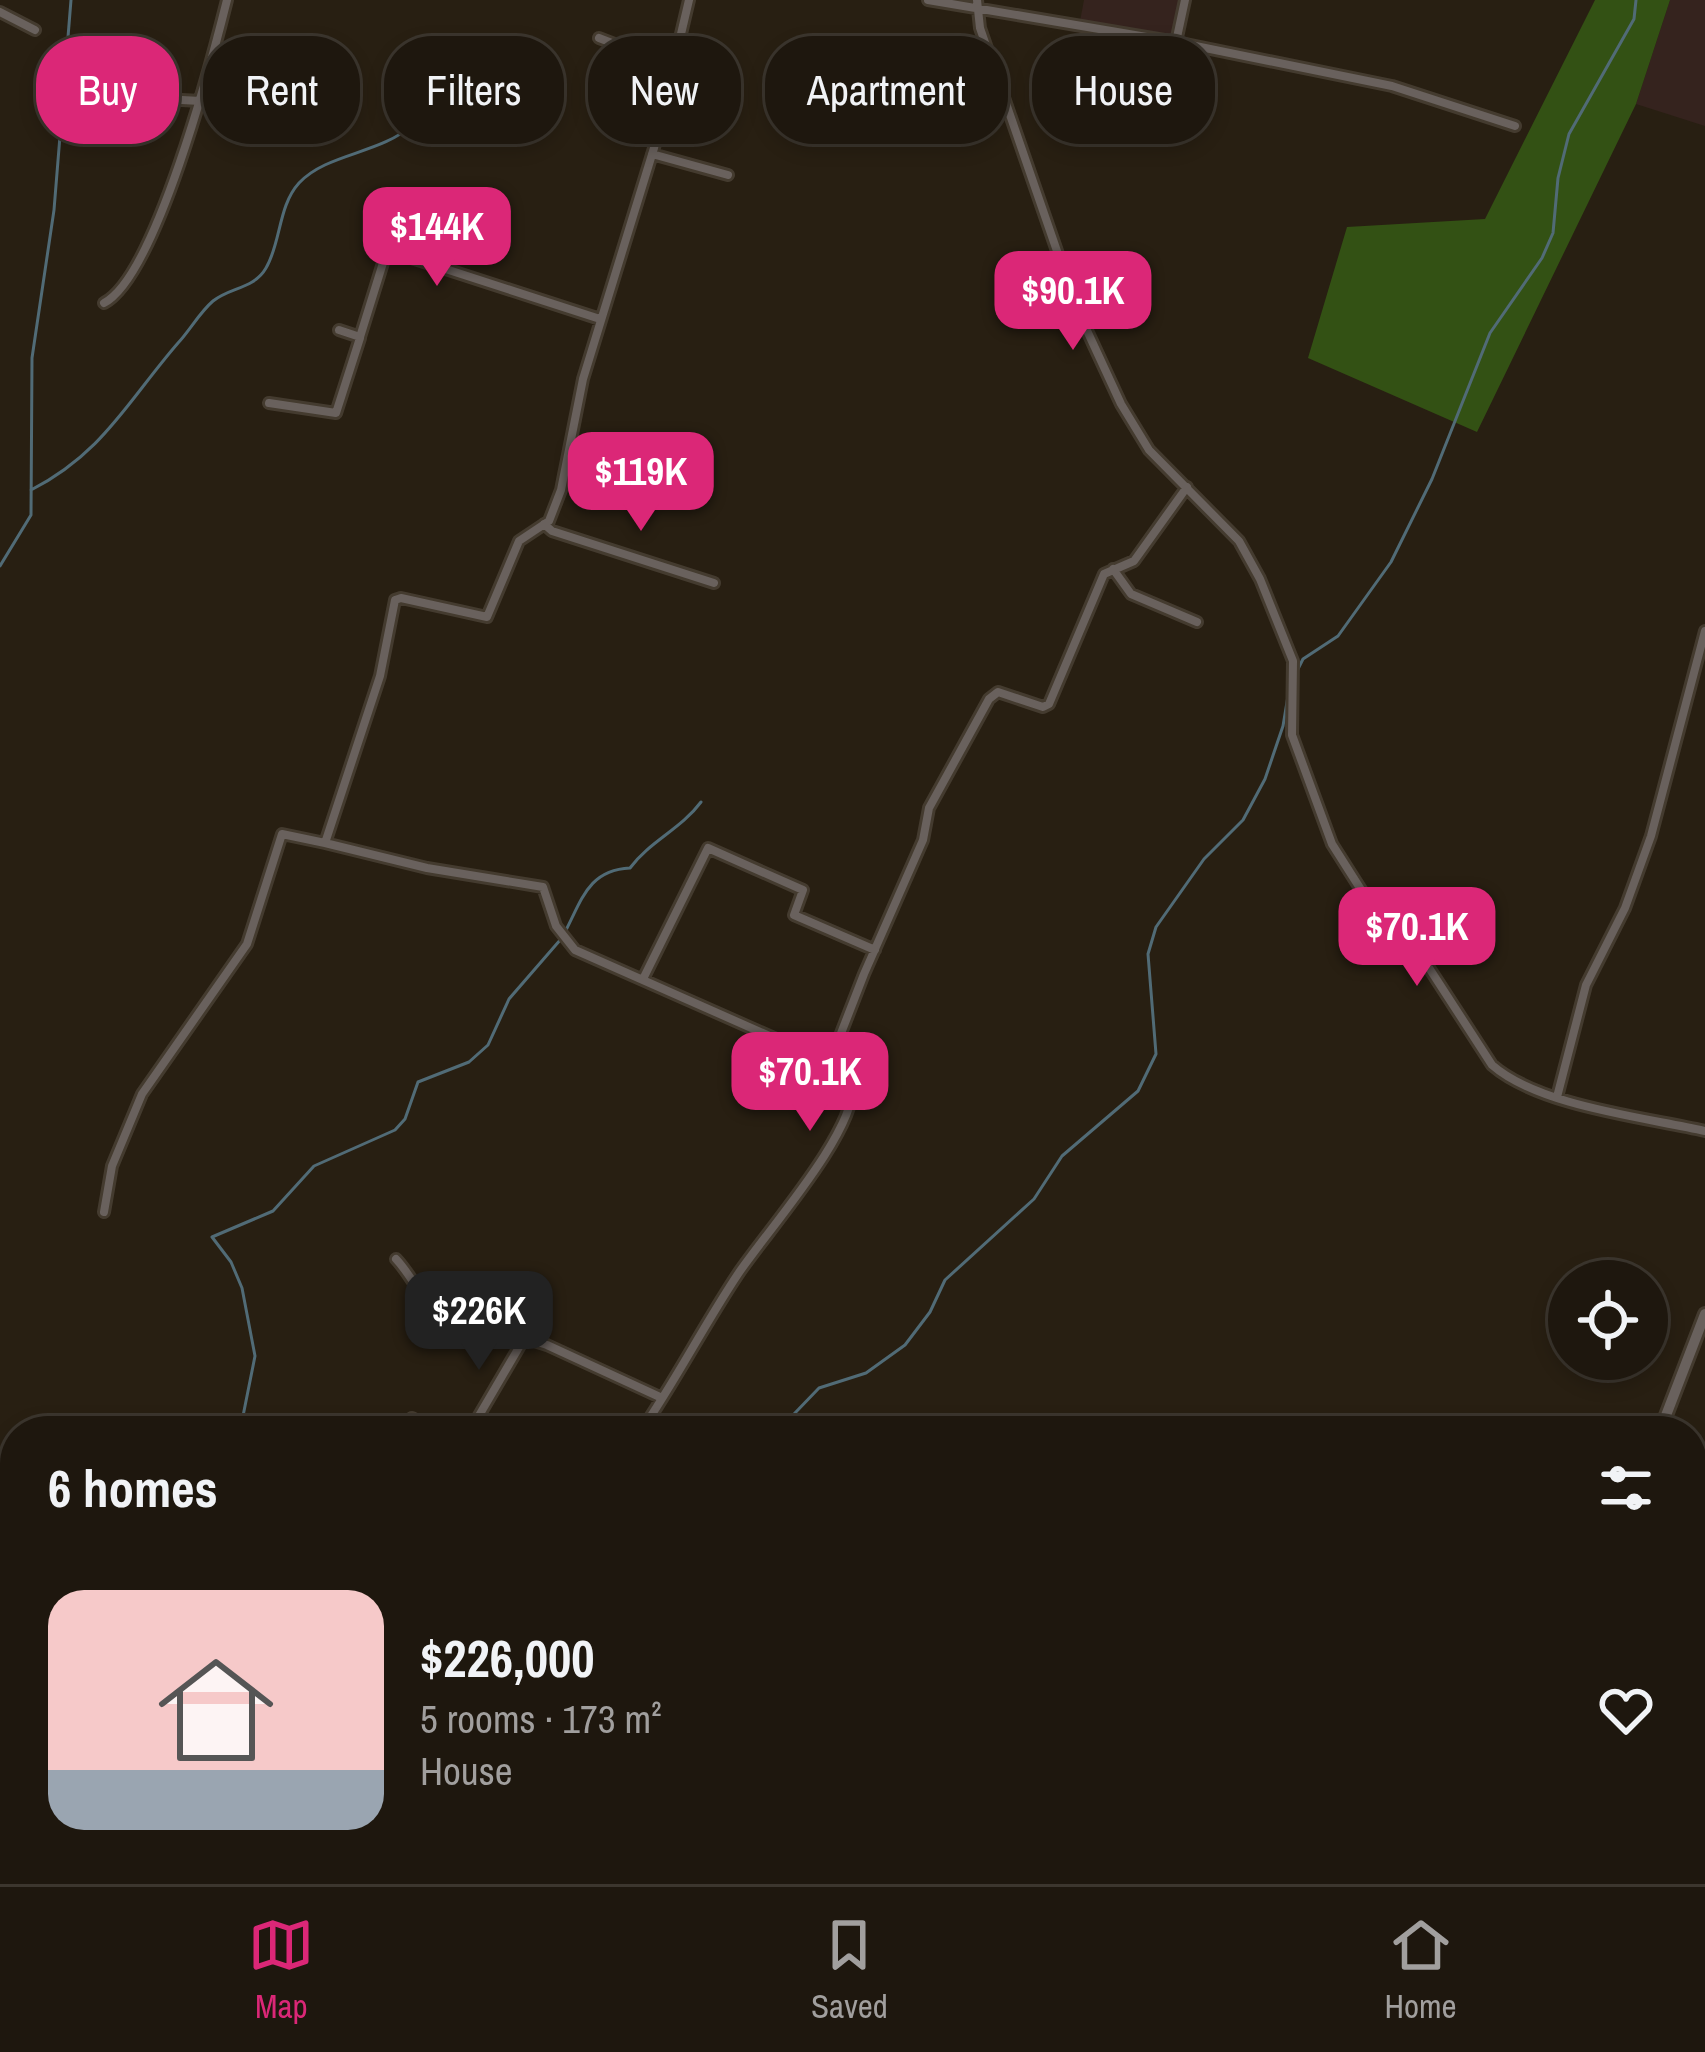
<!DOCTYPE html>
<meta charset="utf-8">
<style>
:root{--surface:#1e170e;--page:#2b241c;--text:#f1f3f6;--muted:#a19f9e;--line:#3c362e;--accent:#db2777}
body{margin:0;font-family:"Archivo Narrow",sans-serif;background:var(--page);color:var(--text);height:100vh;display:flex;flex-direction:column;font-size:45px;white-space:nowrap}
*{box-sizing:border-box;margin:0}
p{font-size:39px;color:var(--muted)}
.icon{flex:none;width:66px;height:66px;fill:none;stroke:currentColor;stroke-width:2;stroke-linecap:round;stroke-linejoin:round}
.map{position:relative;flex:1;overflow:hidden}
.panel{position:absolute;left:0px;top:1416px;width:1707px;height:468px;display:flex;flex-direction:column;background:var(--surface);border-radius:48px 48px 0 0;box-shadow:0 6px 18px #0003,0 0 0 3px var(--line)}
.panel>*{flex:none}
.guide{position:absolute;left:36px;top:36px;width:1635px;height:108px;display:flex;gap:24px}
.tools{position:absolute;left:1548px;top:1260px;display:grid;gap:24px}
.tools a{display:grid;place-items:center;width:120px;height:120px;border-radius:50%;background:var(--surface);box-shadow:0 6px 18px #0003,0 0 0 3px var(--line);font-size:60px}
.price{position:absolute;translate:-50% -102px;padding:0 27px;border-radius:24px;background:var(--accent);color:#fff;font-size:39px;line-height:78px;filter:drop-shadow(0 3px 6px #0008)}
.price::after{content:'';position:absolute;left:50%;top:72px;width:36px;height:27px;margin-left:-18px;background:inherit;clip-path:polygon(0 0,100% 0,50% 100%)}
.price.on{background:#222;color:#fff}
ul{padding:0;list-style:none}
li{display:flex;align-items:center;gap:36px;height:300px;padding:0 48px}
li+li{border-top:3px solid var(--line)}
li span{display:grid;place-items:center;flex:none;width:336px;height:240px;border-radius:36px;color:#555}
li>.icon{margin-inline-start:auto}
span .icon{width:144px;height:144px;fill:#fffc;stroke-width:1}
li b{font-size:51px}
h2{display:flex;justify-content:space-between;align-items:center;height:144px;padding:0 48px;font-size:51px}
.pill{padding:0 42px;border-radius:48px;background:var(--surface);box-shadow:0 6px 18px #0003,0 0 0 3px var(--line);font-size:42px;line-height:108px}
.pill.on{background:var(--accent);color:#fff}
.dock{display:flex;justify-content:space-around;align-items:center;height:168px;border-top:3px solid var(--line);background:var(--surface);font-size:33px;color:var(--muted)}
.dock a{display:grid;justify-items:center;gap:6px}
.dock .on{color:var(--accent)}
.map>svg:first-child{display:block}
.education{fill:#35231e}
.forest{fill:#335114}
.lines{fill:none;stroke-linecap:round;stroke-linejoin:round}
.stream{stroke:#516b76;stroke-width:3}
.minor-casing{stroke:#443b2f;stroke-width:14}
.tertiary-casing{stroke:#443b2f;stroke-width:16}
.minor{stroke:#69615d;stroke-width:8}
.tertiary{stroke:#69615d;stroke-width:10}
</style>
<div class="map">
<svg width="1705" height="1884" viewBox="0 0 1705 1884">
<rect width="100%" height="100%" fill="#281f12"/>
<path class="education" d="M 1084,0 L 1183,0 L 1176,38 L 1080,21 Z
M 1670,0 L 1705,0 L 1705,126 L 1636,104 Z"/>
<path class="forest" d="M 1595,0 L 1670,0 L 1636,104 L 1477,432 L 1308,358 L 1347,227 L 1485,219 Z"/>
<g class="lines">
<path class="stream" d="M 31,490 C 103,453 127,402 178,343 C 190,330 200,312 213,301 C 230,287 254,289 266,268 C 281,243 278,206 299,183 C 327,153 381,154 412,125 C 420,118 426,104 432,94
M 0,566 L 31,515 L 32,358 L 54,210 L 71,0
M 1295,675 L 1303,659 L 1338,636 L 1391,562 L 1432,479 L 1490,333 L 1542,258 L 1553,233 L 1558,178 L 1569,134 L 1634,19 L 1636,0
M 566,930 C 582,899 589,870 630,868 C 650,841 681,829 701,802
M 240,1431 L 255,1356 L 242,1288 L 231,1262 L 212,1237 L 273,1211 L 314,1166 L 395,1130 L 405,1119 L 418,1082 L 469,1062 L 488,1045 L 509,999 L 561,939
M 788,1431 L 794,1414 L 819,1388 L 866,1373 L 905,1345 L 930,1312 L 945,1280 L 1034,1199 L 1062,1156 L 1138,1091 L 1156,1054 L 1148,954 L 1156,927 L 1204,859 L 1243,820 L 1265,779 L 1283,726 L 1290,684
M 0,1580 L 15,1572
M 0,1845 L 15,1841"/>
<g class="minor-casing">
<path id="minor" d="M 928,0 L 1176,42 L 1392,86 L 1515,126
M 977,0 L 980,28 L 1077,309 L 1121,404 L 1149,450 L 1239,541 L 1260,579 L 1293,661 L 1292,735 L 1332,844 L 1379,918 L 1420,954 L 1492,1065 C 1539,1106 1643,1117 1705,1131
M 0,12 L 35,30
M 599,38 L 674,67
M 1176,42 L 1185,0
M 146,98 L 200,101
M 652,154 L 728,175
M 104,303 C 156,276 212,60 227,0
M 339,330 L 360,337 L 387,250 L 600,319
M 269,403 L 336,413 L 360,338
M 544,524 L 552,531 L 714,583
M 1113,569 L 1131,594 L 1197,622
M 325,843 L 427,868 L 543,887 L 556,926 L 575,950 L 835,1065 L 853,1086 C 854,1134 767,1231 738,1274 C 704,1325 676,1380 641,1431
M 643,979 L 708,848 L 803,890 L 794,915 L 875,950
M 835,1064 L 838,1041 L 864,974 L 923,840 L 929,808 L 989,699 L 998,692 L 1043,707 L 1049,704 L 1104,574 L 1134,561 L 1187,487
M 1557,1097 L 1586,985 L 1625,908 L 1651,836 L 1705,631
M 104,1212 L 112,1166 L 142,1094 L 247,944 L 282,834 L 325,843 L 380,676 L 395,600 L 401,598 L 487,617 L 519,541 L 549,521 L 561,490 L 583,379 L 654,148 L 689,0
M 396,1259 C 413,1277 419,1298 440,1311 L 547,1345 L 662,1398
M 412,1418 L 438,1431
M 470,1431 L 525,1337"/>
</g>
<g class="tertiary-casing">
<path id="tertiary" d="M 1660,1431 L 1705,1314
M 1465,1884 L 1474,1869"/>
</g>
<use href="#minor" class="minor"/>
<use href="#tertiary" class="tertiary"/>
</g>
</svg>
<div class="tools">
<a><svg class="icon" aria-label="locate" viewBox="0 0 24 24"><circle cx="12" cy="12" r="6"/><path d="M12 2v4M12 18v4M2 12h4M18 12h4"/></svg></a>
</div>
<b class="price" style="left:437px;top:289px">$144K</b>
<b class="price" style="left:1073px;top:353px">$90.1K</b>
<b class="price" style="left:641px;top:534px">$119K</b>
<b class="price" style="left:1417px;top:989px">$70.1K</b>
<b class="price" style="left:810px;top:1134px">$70.1K</b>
<b class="price on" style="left:479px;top:1373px">$226K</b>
<div class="guide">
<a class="pill on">Buy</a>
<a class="pill">Rent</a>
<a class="pill">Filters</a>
<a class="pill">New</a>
<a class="pill">Apartment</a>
<a class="pill">House</a>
</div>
<section class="panel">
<h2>6 homes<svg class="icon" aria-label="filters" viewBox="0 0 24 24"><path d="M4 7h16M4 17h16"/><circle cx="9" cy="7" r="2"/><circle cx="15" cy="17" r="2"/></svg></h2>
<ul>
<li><span style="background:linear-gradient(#f6c9c9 75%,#9aa5b1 0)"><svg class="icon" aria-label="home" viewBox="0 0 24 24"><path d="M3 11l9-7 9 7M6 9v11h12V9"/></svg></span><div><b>$226,000</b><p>5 rooms · 173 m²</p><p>House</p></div><svg class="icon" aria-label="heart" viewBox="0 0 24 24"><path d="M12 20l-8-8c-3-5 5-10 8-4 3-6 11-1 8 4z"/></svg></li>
</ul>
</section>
</div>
<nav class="dock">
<a class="on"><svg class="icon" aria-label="map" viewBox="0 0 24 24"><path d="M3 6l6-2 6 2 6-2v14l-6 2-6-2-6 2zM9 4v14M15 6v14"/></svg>Map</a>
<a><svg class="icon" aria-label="saved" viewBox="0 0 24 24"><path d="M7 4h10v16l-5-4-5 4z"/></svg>Saved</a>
<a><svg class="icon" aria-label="home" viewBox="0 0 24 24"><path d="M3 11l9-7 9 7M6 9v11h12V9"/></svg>Home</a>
</nav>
